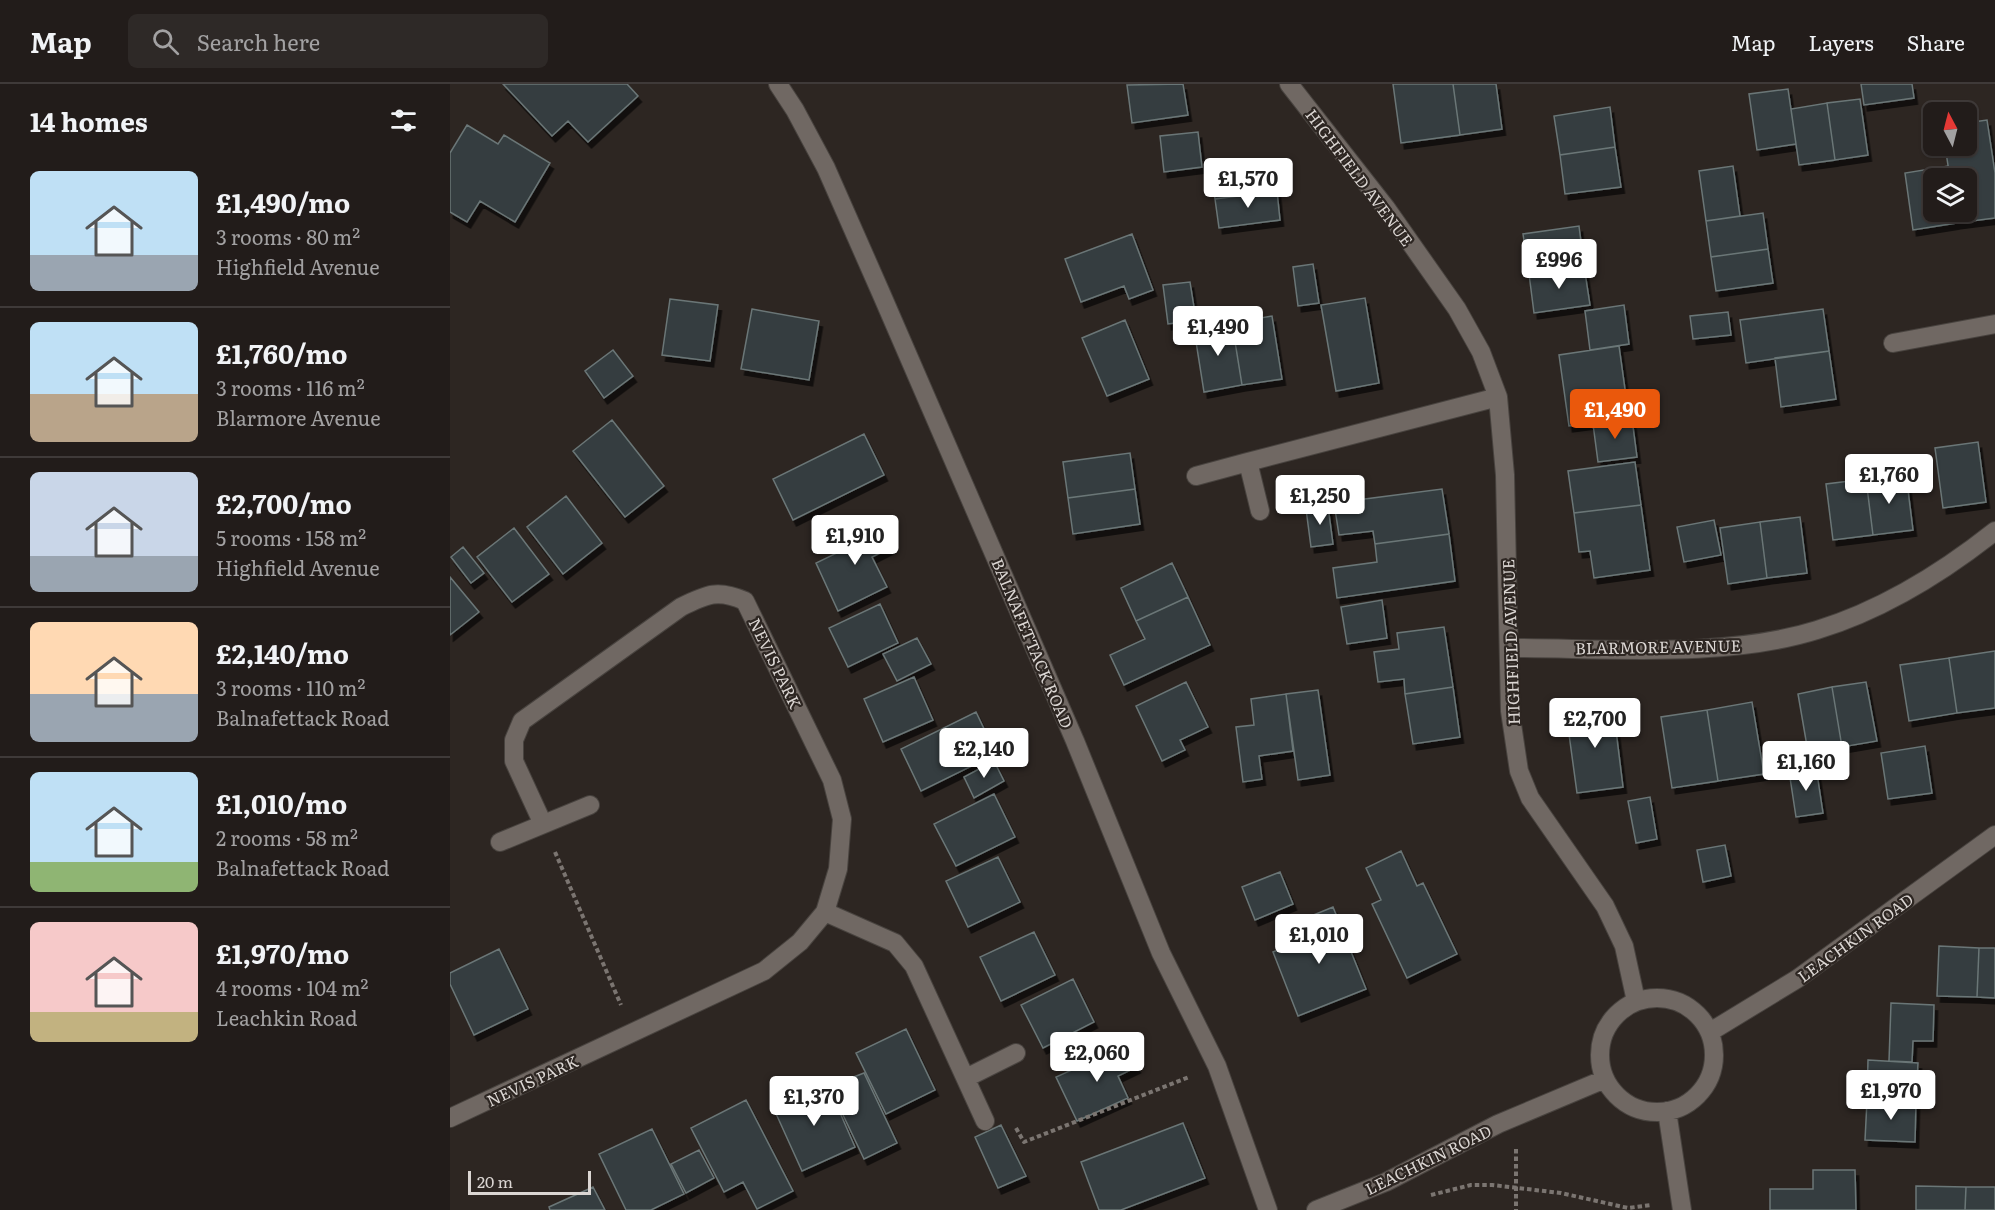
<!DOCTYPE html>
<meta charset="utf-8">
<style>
:root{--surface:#221c1a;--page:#2e2927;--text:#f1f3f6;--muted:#a2a1a2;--line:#3f3a39;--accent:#ea580c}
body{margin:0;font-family:Literata,serif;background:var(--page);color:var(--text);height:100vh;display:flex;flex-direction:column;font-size:22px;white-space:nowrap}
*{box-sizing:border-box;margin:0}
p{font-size:20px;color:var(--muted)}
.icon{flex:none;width:33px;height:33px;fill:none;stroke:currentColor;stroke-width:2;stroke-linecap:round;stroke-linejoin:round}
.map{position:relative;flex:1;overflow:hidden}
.panel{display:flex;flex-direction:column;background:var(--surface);width:450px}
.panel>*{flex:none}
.needle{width:39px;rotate:353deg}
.controls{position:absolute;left:1473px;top:18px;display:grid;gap:12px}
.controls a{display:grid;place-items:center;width:54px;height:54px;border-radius:9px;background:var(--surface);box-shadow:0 2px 4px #0004,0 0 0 2px var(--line);font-size:30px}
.scale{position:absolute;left:18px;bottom:15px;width:123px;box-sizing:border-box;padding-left:6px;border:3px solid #dbd6d3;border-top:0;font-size:16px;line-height:21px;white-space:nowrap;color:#dbd6d3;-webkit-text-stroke:4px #2d2622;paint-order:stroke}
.price{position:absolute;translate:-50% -51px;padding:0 14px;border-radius:6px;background:#fff;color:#222;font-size:20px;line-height:39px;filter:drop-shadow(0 2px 3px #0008)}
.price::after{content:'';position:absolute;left:50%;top:36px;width:18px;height:14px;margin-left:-9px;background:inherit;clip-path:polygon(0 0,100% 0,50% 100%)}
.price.on{background:var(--accent);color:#fff}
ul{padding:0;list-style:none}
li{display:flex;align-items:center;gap:18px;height:150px;padding:0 30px}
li+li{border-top:2px solid var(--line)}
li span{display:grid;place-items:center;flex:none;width:168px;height:120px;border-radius:9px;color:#555}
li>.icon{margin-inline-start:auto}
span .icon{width:72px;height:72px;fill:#fffc;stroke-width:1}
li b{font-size:26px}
h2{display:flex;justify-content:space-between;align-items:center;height:72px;padding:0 30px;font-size:26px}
header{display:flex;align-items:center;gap:36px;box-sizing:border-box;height:84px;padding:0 30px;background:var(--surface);border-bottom:2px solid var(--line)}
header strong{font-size:28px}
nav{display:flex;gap:33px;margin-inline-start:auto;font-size:21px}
.search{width:420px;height:54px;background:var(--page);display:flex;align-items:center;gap:15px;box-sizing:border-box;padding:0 21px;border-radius:9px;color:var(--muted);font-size:22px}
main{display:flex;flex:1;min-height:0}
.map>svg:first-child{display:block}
.building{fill:#343e3f;stroke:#6b7677;stroke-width:1.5;filter:url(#shadow)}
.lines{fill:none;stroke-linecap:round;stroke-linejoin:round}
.minor-casing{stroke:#48433f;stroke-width:20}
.path{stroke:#7b7571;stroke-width:4;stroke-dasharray:4.5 3;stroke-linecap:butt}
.minor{stroke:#706863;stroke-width:18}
.labels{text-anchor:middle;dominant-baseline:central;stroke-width:4.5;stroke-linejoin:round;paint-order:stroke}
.street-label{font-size:16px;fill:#dbd6d3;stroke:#2d2622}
</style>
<header>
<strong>Map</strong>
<div class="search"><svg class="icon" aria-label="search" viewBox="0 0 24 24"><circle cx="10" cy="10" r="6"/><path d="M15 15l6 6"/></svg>Search here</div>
<nav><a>Map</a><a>Layers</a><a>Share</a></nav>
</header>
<main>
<section class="panel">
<h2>14 homes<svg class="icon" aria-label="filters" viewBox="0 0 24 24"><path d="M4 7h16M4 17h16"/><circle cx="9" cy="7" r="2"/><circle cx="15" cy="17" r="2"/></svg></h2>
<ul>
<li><span style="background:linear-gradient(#bfe0f5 70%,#9aa5b1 0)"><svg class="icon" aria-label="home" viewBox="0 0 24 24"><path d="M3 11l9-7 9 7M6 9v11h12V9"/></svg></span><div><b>£1,490/mo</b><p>3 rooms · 80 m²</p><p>Highfield Avenue</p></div></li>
<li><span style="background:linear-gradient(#bfe0f5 60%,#b9a48a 0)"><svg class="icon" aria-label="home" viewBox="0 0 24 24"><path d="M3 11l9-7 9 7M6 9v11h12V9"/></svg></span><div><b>£1,760/mo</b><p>3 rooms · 116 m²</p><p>Blarmore Avenue</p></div></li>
<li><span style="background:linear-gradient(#c9d6e8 70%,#9aa5b1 0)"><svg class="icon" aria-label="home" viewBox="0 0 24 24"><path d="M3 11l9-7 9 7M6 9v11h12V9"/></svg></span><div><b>£2,700/mo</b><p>5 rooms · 158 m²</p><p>Highfield Avenue</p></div></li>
<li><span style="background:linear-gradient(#ffd9b3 60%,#9aa5b1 0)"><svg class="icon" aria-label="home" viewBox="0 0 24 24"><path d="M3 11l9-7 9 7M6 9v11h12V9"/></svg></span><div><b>£2,140/mo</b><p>3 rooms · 110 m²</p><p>Balnafettack Road</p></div></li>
<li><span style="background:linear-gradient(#bfe0f5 75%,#8fb573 0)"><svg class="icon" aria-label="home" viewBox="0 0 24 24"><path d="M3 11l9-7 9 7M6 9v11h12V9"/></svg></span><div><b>£1,010/mo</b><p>2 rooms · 58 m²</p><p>Balnafettack Road</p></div></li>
<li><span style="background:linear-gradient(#f6c9c9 75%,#c2b280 0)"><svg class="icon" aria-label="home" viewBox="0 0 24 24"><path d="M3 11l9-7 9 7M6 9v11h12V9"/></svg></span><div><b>£1,970/mo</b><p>4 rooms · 104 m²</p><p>Leachkin Road</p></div></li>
</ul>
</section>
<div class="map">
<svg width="1545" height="1126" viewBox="0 0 1545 1126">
<defs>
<filter id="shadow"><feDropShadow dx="3.5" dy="6" stdDeviation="0" flood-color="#0009"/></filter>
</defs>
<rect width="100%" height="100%" fill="#2d2622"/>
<path class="building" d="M 53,0 L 177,0 L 188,12 L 138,58 L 118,37 L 102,52 Z
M 733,0 L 738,31 L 682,39 L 677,1 Z
M 943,0 L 1003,0 L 1010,51 L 951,59 Z
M 1003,0 L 1046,0 L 1052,45 L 1010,51 Z
M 1411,0 L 1462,0 L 1464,14 L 1414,21 Z
M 1338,5 L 1346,60 L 1307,66 L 1299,10 Z
M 1410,15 L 1418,71 L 1385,76 L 1377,19 Z
M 1377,19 L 1385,76 L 1349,81 L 1341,25 Z
M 1160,23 L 1165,63 L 1110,71 L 1104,32 Z
M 1537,36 L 1545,89 L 1545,134 L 1506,139 L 1505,128 L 1516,128 L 1516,94 L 1500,94 L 1495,62 L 1516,62 L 1516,39 Z
M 17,41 L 48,60 L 54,51 L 100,79 L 65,138 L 30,117 L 17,138 L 0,128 L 0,69 Z
M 748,48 L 752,83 L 714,88 L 710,52 Z
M 1165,63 L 1171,103 L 1115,110 L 1110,71 Z
M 823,76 L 827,107 L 765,115 L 761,85 Z
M 1283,82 L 1290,132 L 1256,137 L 1249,87 Z
M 1498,82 L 1500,94 L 1484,94 L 1484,128 L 1505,128 L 1506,139 L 1463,146 L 1455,89 Z
M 827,107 L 830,136 L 769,144 L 765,115 Z
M 1313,129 L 1318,165 L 1261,173 L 1256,137 Z
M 1129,142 L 1134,182 L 1079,190 L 1073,150 Z
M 682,150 L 703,206 L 679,215 L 674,202 L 631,218 L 615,175 Z
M 1318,165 L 1323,199 L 1266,207 L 1261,173 Z
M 863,180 L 869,219 L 848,222 L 843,183 Z
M 1134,182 L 1140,221 L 1084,229 L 1079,190 Z
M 740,198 L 746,236 L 718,240 L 713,201 Z
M 915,214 L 929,299 L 886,307 L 871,221 Z
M 220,215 L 268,221 L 260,277 L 212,271 Z
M 1174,221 L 1179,260 L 1140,266 L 1135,227 Z
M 302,225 L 369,237 L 359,296 L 291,285 Z
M 1373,225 L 1379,267 L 1296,279 L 1290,236 Z
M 1278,228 L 1281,251 L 1243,255 L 1240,232 Z
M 822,232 L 832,295 L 792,301 L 782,239 Z
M 675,236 L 699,295 L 657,312 L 632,254 Z
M 782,239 L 792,301 L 754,308 L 744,245 Z
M 1169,262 L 1179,334 L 1119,342 L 1109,271 Z
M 163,266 L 183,292 L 154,314 L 135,287 Z
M 1379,267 L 1386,315 L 1331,323 L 1325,274 Z
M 1182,335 L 1187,373 L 1148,378 L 1143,340 Z
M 162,336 L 214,402 L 175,433 L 123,367 Z
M 414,350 L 434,391 L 343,436 L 323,395 Z
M 1528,358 L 1536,418 L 1493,424 L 1485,364 Z
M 680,369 L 685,405 L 618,414 L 613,378 Z
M 1185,378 L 1191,421 L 1124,429 L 1118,387 Z
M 1456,390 L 1463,446 L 1423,451 L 1416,395 Z
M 1416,395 L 1423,451 L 1383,456 L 1376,400 Z
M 685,405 L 690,440 L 623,450 L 618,414 Z
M 992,405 L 999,450 L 925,460 L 923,447 L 889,451 L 884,419 Z
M 116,412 L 152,459 L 113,490 L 77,443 Z
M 1191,421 L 1200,486 L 1144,494 L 1140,467 L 1129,468 L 1124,429 Z
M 878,422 L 883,460 L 861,463 L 856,425 Z
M 1350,433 L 1357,489 L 1317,494 L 1310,438 Z
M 429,436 L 442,463 L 422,473 L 437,503 L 388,527 L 366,479 L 389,468 L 384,457 Z
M 1264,436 L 1271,471 L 1234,478 L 1227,443 Z
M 1310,438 L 1317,494 L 1278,500 L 1270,444 Z
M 64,444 L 99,490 L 62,518 L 27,473 Z
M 999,450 L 1005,497 L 887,514 L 883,484 L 927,478 L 925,460 Z
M 13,463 L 34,489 L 21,499 L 1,473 Z
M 722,479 L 738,513 L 686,537 L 671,504 Z
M 0,493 L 29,528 L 0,551 Z
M 738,513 L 760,561 L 674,601 L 660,571 L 695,555 L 686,537 Z
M 932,516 L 937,554 L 897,560 L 891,523 Z
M 430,520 L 448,559 L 398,583 L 379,544 Z
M 994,543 L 1003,603 L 955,610 L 954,595 L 928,598 L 924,568 L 949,565 L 947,549 Z
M 467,554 L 481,580 L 447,597 L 433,570 Z
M 1545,567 L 1545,624 L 1507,629 L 1499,574 Z
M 1499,574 L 1507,629 L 1459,637 L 1450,581 Z
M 464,593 L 483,636 L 433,658 L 414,615 Z
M 736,598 L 758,643 L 730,656 L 735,666 L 712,677 L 686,622 Z
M 1416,598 L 1427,657 L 1392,663 L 1382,603 Z
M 1003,603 L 1010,653 L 963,660 L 955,610 Z
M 1382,603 L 1392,663 L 1358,668 L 1348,610 Z
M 868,606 L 880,691 L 848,696 L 836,610 Z
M 836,610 L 843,667 L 809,672 L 812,695 L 793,698 L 786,643 L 804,641 L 801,615 Z
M 1302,618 L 1314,690 L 1268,697 L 1257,626 Z
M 1163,622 L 1173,703 L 1127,709 L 1116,628 Z
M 1257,626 L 1268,697 L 1222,704 L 1211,633 Z
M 526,628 L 546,670 L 471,707 L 451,665 Z
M 1475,662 L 1482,709 L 1438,715 L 1431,669 Z
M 544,677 L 554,697 L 524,714 L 514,693 Z
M 1366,683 L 1373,729 L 1346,733 L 1339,687 Z
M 544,710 L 565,753 L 506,782 L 484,740 Z
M 1200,713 L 1207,755 L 1186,759 L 1178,717 Z
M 1275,761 L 1281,792 L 1253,798 L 1247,766 Z
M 951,767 L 967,802 L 973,799 L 1007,870 L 957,894 L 922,820 L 931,816 L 916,784 Z
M 548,773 L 570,818 L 518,843 L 496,797 Z
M 830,788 L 843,820 L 805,836 L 792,803 Z
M 883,823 L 916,905 L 848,932 L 823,868 L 856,854 L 849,837 Z
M 584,848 L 605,891 L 551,917 L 530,873 Z
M 1489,862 L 1529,864 L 1527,913 L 1487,912 Z
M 1529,864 L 1545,864 L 1545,914 L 1527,913 Z
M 49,865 L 78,925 L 24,951 L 0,900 L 0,889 Z
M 623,895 L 644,938 L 593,964 L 571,921 Z
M 1441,919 L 1484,921 L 1483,957 L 1463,957 L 1462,978 L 1439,977 Z
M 456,945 L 485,1006 L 436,1030 L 406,969 Z
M 677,961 L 687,983 L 668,992 L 678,1014 L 627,1037 L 606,993 Z
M 1418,976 L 1468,979 L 1466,1018 L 1417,1017 Z
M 414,989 L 447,1059 L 414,1075 L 385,1014 L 401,1007 L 396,996 Z
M 377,999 L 405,1063 L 352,1087 L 323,1023 Z
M 296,1016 L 343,1107 L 307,1125 L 293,1098 L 274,1108 L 241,1044 Z
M 1417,1017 L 1466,1018 L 1465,1058 L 1415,1056 Z
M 733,1039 L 755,1094 L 671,1126 L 649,1126 L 631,1078 Z
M 551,1041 L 576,1092 L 548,1104 L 525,1053 Z
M 202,1045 L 234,1110 L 201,1126 L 176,1126 L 149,1070 Z
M 249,1066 L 264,1094 L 236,1109 L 221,1080 Z
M 1363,1086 L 1405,1086 L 1406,1126 L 1320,1126 L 1320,1105 L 1363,1105 Z
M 1466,1102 L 1516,1103 L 1515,1126 L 1466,1126 Z
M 143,1103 L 155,1126 L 100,1126 L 99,1123 Z
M 1516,1103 L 1545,1103 L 1545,1126 L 1515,1126 Z"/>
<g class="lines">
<g class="minor-casing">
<path id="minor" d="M 328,0 L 345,26 L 376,84 L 431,209 L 625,657 L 711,869 L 767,982 L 818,1126
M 839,0 L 936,124 L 1007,225 L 1031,268 L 1048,313 L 1055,391 L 1060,627 L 1069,687 L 1080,714 L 1155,822 L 1174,862 L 1186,917
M 1443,259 L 1545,240
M 746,392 L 798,378
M 810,427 L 798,378 L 1048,313
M 1059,564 C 1155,564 1275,575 1367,546 C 1432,526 1492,489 1545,447
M 50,758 L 140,721
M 375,828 L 445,859 L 464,882 L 535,1037
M1150 971a57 57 0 1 1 114 0a57 57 0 1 1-114 0Z
M 1260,948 L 1347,895 L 1545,751
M 516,994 L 566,969
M 1217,1027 L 1232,1126
M 0,1034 L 314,887 L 350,858 L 375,828 L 388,785 L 392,735 L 382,696 L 295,517 C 268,505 257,510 231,523 L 72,637 L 64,656 L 64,677 L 93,740
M 866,1126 L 936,1098 L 1048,1040 L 1155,995"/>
</g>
<path class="path" d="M 105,768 L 171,921
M 566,1044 L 574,1058 L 739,993
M 1066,1065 L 1066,1126
M 981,1111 L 1021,1101 L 1042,1101 L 1111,1109 L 1178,1124 L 1201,1121"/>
<use href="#minor" class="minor"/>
</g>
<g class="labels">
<g class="street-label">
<text transform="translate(910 93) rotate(53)">HIGHFIELD AVENUE</text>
<text transform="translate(1060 558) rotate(-92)">HIGHFIELD AVENUE</text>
<text transform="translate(583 559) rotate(67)">BALNAFETTACK ROAD</text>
<text transform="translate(1208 562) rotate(-1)">BLARMORE AVENUE</text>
<text transform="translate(326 579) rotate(64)">NEVIS PARK</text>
<text transform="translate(1405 853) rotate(-36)">LEACHKIN ROAD</text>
<text transform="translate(82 996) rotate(-25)">NEVIS PARK</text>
<text transform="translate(978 1075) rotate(-26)">LEACHKIN ROAD</text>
</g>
</g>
</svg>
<div class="controls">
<a><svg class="needle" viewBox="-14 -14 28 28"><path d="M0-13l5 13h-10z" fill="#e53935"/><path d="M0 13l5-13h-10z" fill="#a2a1a2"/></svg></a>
<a><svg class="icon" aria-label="layers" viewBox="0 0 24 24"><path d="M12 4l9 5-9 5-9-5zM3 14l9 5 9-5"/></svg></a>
</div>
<div class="scale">20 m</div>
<b class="price" style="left:798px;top:125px">£1,570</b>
<b class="price" style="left:1109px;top:206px">£996</b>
<b class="price" style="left:768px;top:273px">£1,490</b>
<b class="price on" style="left:1165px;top:356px">£1,490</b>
<b class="price" style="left:1439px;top:421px">£1,760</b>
<b class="price" style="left:870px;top:442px">£1,250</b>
<b class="price" style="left:405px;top:482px">£1,910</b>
<b class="price" style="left:1145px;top:665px">£2,700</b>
<b class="price" style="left:534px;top:695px">£2,140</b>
<b class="price" style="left:1356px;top:708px">£1,160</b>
<b class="price" style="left:869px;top:881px">£1,010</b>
<b class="price" style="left:647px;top:999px">£2,060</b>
<b class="price" style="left:1441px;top:1037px">£1,970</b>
<b class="price" style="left:364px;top:1043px">£1,370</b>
</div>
</main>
